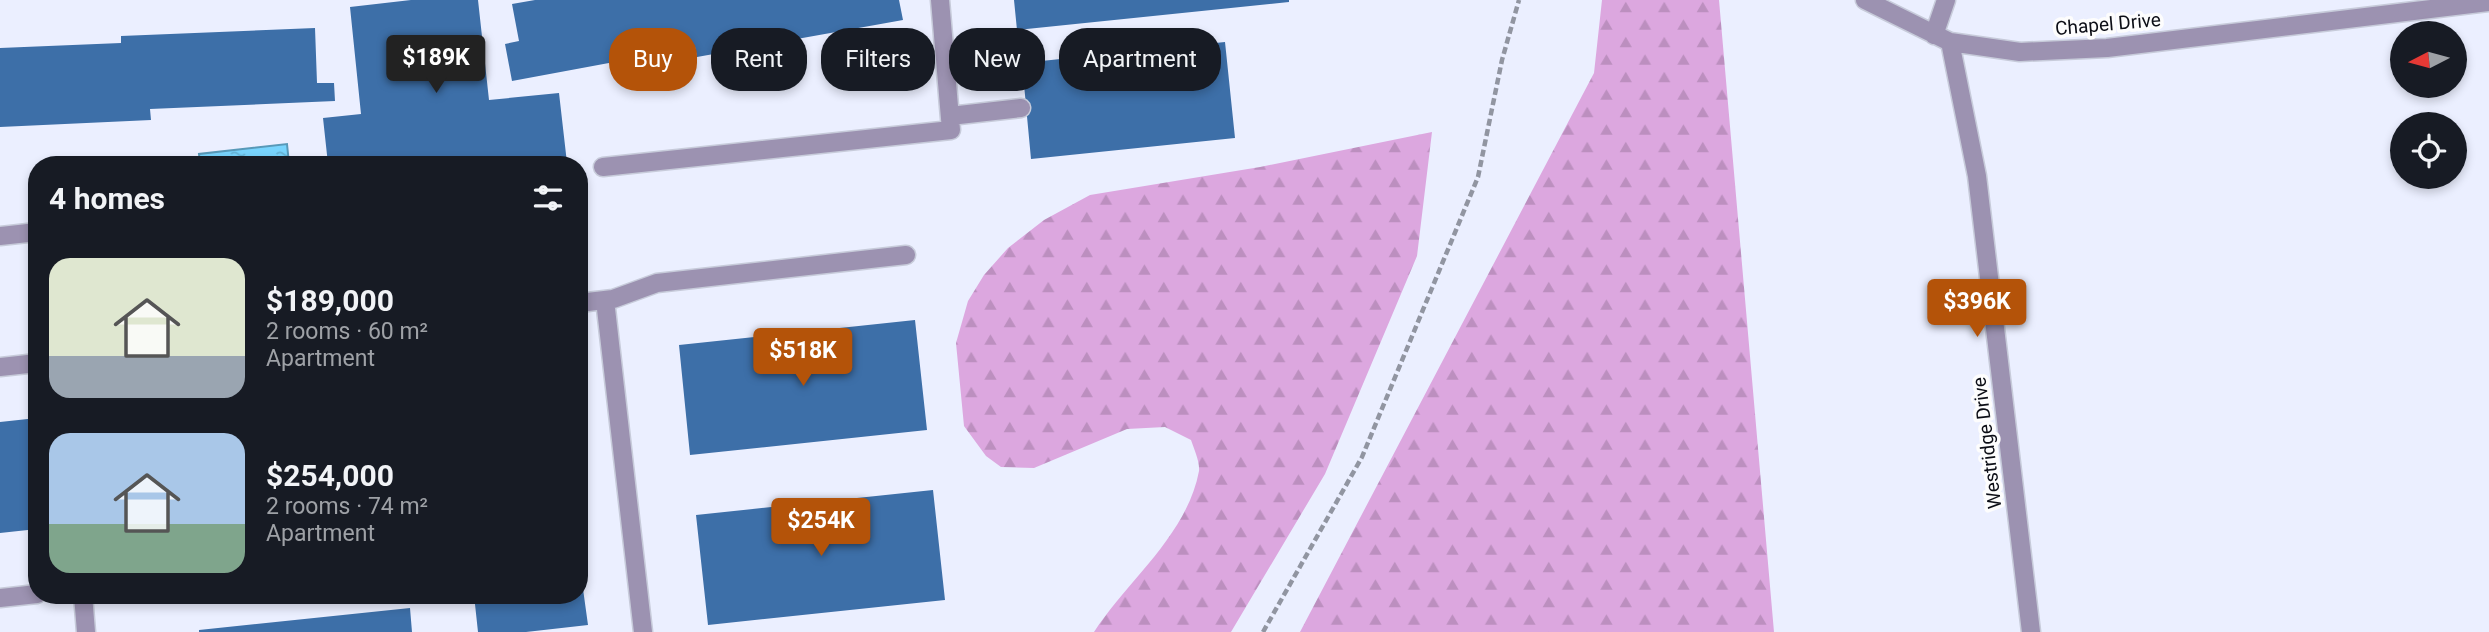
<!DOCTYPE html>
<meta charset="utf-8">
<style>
:root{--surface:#171b24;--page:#242831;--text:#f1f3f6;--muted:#9ea1a6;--accent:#b45309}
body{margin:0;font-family:Roboto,sans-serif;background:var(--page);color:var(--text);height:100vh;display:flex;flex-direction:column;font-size:26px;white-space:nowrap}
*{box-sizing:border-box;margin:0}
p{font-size:23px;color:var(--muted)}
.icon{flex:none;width:38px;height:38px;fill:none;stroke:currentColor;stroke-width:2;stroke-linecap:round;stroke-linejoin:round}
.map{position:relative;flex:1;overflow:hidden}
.details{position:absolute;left:28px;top:156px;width:560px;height:448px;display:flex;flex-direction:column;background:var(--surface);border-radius:28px;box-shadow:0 4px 10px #0003}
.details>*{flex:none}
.banner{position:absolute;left:609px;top:28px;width:665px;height:63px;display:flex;gap:14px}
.needle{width:46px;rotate:264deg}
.buttons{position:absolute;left:2390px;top:21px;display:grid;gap:14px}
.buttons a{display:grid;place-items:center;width:77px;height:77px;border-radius:50%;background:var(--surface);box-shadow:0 4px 10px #0003;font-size:35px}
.price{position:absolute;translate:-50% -60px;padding:0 16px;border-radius:7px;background:var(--accent);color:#fff;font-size:23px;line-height:46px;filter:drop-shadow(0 2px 4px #0008)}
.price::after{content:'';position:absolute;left:50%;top:42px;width:21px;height:16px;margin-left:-10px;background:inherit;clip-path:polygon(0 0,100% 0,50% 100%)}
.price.selected{background:#222;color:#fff}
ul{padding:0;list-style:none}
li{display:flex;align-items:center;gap:21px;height:175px;padding:0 21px}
li span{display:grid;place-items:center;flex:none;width:196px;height:140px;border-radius:21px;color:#555}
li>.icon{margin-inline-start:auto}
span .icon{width:84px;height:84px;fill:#fffc;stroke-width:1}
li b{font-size:30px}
h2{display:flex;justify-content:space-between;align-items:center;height:84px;padding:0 21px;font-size:30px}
.chip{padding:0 24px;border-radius:28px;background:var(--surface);box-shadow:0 4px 10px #0003;font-size:24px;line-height:63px}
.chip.selected{background:var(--accent);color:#fff}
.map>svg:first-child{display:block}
.forest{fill:url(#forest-firs)}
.water{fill:url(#water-ripples);stroke:#5899b8;stroke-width:2}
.building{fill:#3d6fa8}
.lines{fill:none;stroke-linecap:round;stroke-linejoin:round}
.minor-casing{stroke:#c7cbda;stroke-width:21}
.path{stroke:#9195a1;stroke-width:4.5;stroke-dasharray:7 3.5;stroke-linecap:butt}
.minor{stroke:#9c92b1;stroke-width:18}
.labels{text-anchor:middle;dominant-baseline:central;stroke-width:7;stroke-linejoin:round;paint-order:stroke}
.street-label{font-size:19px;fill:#0c0e16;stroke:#fdfdfd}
</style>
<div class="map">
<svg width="2489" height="632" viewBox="0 0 2489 632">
<defs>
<pattern id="forest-firs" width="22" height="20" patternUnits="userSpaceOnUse" patternTransform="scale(1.75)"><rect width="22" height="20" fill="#dca7df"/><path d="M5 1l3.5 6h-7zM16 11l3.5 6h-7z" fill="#bc8fbf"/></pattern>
<pattern id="water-ripples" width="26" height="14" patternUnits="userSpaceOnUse" patternTransform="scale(1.75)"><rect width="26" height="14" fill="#78d4fd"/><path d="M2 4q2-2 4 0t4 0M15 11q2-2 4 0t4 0" fill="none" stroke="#67b5d8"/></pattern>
</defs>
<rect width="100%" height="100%" fill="#ebefff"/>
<path class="forest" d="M 1602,0 L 1719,0 L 1774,632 L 1300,632 L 1594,73 Z
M 1432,132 L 1417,256 L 1325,474 L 1231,632 L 1094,632 C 1128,580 1187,535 1199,471 C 1200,462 1194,449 1191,440 L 1165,427 L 1127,429 L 1034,468 L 1001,467 L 986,456 L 964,426 L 956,343 L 968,301 L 984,275 L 1008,248 L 1044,220 L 1090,195 L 1260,167 Z"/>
<path class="water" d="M 287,144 L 289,164 L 200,164 L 199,154 Z"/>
<path class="building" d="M 411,0 L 478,0 L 489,100 L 559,93 L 567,163 L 328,164 L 323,118 L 361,114 L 350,7 Z
M 535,0 L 899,0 L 903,20 L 697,57 L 695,47 L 512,81 L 505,44 L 519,41 L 512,4 Z
M 1014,0 L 1289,0 L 1289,2 L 1017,30 Z
M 315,28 L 317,83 L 334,83 L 335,101 L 150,109 L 151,120 L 0,127 L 0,48 L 121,43 L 121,36 Z
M 1225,42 L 1235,138 L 1031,159 L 1022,63 Z
M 915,320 L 927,430 L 690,455 L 679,345 Z
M 37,418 L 37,529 L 0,533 L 0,422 Z
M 933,490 L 945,600 L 708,625 L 696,515 Z
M 579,560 L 588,625 L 526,632 L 478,632 L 474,595 L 579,595 Z
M 410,608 L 412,632 L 199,632 L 199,630 Z"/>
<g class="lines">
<g class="minor-casing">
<path id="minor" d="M 1865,0 L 1950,42 L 2020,52 L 2107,48 L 2489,2
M 1934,35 L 1946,0
M 1950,42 L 1977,176 L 2031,632
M 950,116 L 1021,108
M 603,167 L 951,130 L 940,0
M 0,236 L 37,232
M 605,300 L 643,632
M 579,303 L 613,299 L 657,283 L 906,255
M 0,367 L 37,363
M 83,595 L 86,632
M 0,598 L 37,594"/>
</g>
<path class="path" d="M 1263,632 L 1362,457 L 1478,177 L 1502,60 L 1519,0"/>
<use href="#minor" class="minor"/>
</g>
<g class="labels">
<g class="street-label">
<text transform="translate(2108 24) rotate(-5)">Chapel Drive</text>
<text transform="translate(1987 443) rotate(-97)">Westridge Drive</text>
</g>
</g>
</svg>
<div class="buttons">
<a><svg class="needle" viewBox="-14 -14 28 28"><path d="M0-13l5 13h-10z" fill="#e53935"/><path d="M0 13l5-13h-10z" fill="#9ea1a6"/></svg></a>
<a><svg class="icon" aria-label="locate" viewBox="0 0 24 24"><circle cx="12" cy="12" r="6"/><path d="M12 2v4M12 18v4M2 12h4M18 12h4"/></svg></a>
</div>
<b class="price selected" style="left:436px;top:95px">$189K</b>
<b class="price" style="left:1977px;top:339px">$396K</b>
<b class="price" style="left:803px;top:388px">$518K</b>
<b class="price" style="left:821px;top:558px">$254K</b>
<div class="banner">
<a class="chip selected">Buy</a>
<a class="chip">Rent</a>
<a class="chip">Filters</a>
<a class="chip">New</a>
<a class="chip">Apartment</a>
</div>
<section class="details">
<h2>4 homes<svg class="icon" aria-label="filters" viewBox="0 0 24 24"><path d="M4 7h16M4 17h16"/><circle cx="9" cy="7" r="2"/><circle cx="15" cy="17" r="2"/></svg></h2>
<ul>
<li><span style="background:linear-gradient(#dfe7d0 70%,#9aa5b1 0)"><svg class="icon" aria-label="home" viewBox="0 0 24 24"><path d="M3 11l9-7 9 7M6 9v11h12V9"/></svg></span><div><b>$189,000</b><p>2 rooms · 60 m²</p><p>Apartment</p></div></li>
<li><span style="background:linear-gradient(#a9c7e8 65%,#7fa58c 0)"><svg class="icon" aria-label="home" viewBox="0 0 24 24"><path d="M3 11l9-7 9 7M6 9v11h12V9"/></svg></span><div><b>$254,000</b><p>2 rooms · 74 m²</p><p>Apartment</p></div></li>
</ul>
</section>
</div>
